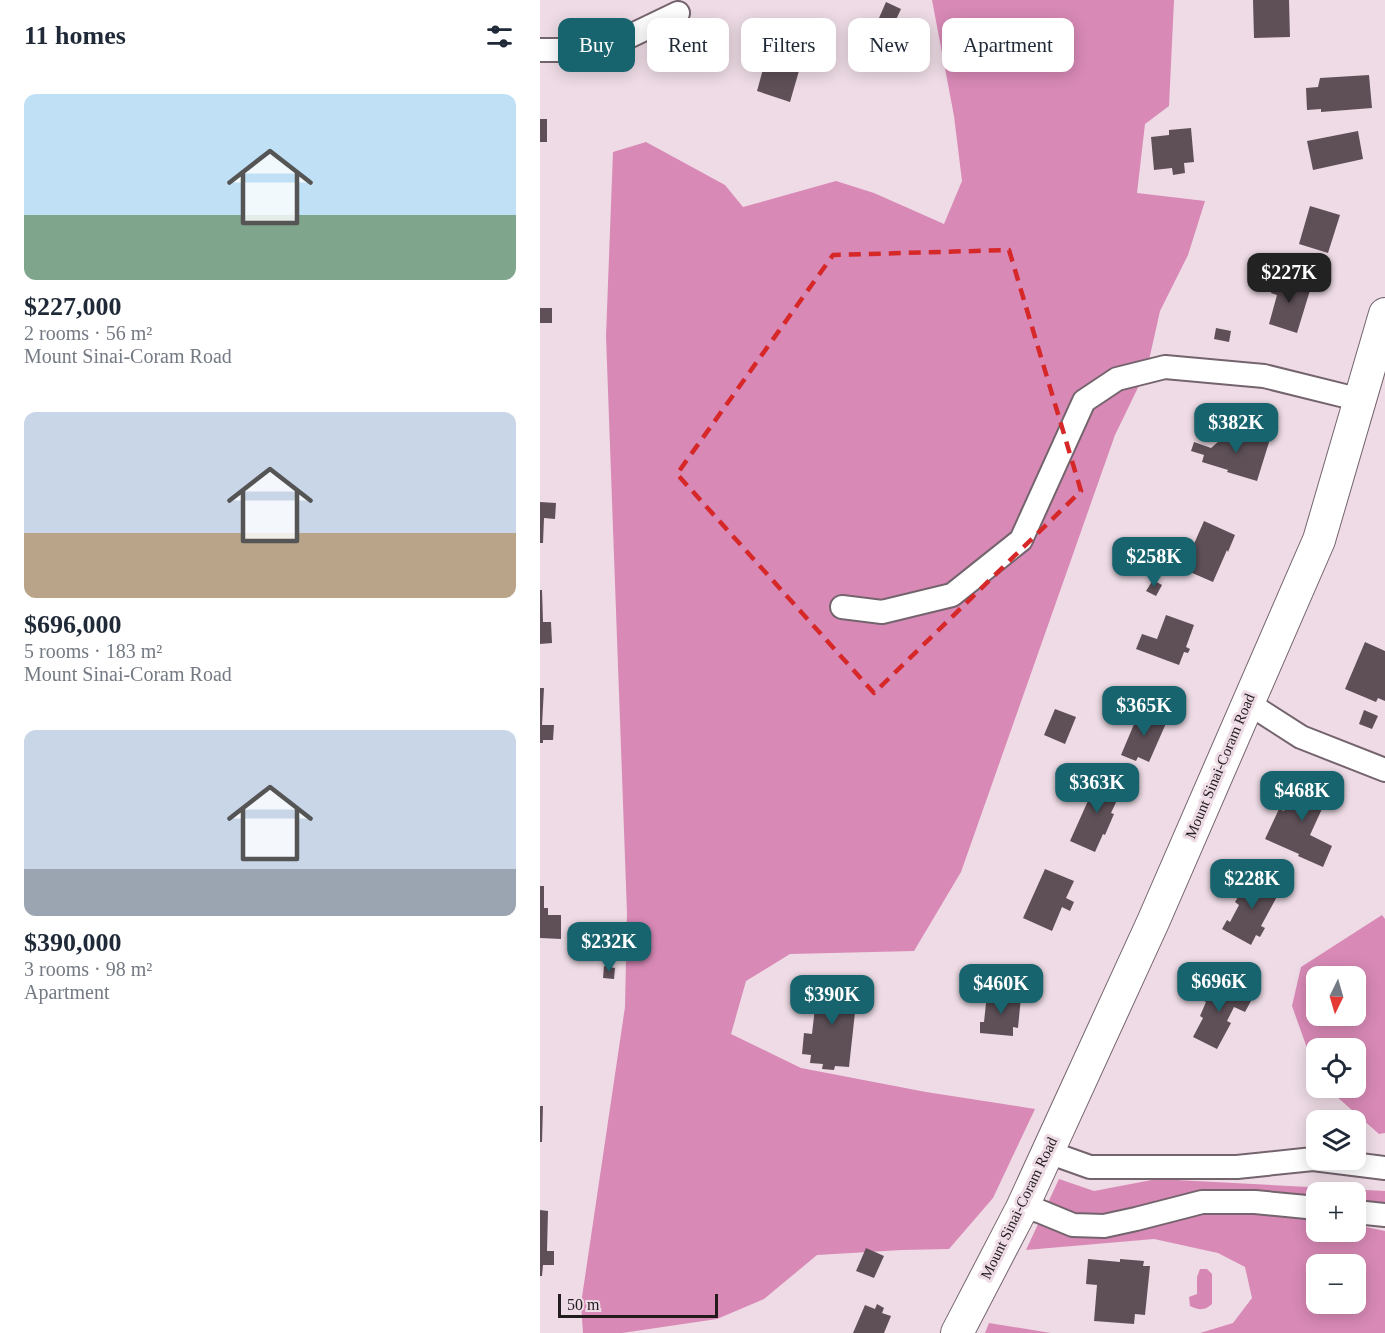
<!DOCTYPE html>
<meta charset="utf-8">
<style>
:root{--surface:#fff;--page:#f6f6f7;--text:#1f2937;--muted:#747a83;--accent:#17636e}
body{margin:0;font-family:"Times New Roman",serif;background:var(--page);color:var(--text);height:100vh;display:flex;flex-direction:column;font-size:22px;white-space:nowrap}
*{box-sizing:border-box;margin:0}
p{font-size:20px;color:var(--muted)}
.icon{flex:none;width:33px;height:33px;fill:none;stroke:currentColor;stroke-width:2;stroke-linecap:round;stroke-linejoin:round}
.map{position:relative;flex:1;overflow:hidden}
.drawer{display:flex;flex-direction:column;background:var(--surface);width:540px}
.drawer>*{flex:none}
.guide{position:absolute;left:18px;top:18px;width:570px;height:54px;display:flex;gap:12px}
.needle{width:39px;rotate:185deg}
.buttons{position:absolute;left:766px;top:966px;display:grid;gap:12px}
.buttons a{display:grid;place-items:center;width:60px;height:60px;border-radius:12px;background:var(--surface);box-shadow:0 3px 15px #0003;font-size:30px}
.scale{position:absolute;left:18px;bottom:15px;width:160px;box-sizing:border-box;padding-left:6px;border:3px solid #221c1f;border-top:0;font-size:16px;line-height:21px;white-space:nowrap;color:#221c1f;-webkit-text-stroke:4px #eedbe5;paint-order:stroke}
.price{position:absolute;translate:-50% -51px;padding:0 14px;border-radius:12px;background:var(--accent);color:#fff;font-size:20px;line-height:39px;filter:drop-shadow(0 2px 3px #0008)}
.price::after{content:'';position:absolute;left:50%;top:36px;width:18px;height:14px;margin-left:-9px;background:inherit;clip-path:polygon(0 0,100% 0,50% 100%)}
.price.on{background:#222;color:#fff}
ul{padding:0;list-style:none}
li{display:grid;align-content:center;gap:12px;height:318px;padding:0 24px}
li span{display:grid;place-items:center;height:186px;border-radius:12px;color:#555}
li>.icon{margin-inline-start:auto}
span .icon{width:108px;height:108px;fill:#fffc;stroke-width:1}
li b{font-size:26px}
h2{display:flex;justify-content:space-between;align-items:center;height:72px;padding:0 24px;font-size:26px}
.tag{padding:0 21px;border-radius:12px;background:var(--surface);box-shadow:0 3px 15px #0003;font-size:21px;line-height:54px}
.tag.on{background:var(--accent);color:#fff}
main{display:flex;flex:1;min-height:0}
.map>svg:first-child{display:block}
.forest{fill:#d889b6;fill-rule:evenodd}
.water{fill:#d687b4}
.building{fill:#5f5058}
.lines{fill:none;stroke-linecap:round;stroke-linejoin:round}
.street-casing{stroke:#74646d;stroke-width:26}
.secondary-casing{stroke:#74646d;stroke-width:34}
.street{stroke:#fff;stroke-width:22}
.secondary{stroke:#fff;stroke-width:32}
.marked{fill:none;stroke:#d62828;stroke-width:4.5;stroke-dasharray:12 8;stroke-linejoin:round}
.labels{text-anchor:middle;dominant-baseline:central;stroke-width:6;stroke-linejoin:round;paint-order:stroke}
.street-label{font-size:15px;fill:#221c1f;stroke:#eedbe5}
</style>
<main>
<section class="drawer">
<h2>11 homes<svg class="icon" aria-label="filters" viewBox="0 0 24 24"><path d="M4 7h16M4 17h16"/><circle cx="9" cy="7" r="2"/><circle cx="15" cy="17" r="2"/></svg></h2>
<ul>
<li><span style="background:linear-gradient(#bfe0f5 65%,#7fa58c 0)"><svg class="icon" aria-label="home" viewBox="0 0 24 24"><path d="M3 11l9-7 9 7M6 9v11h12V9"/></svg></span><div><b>$227,000</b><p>2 rooms · 56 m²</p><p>Mount Sinai-Coram Road</p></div></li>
<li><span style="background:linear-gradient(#c9d6e8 65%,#b9a48a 0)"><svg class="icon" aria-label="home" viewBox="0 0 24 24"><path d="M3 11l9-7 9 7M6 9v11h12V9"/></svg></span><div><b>$696,000</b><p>5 rooms · 183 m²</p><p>Mount Sinai-Coram Road</p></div></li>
<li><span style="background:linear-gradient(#c9d6e8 75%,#9aa5b1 0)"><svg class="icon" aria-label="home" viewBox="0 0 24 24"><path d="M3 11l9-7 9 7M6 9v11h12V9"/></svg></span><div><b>$390,000</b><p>3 rooms · 98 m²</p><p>Apartment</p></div></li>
</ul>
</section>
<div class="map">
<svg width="845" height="1333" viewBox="0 0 845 1333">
<rect width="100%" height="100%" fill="#eedbe5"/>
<path class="forest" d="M 392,0 L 634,0 L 629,106 L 605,124 L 597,193 L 665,201 L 648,255 L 620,311 L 607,369 L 575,435 L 421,872 L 374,951 L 250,954 L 206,981 L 191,1034 L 261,1068 L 386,1092 L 495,1109 L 453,1198 L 409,1249 L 362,1250 L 277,1255 L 224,1299 L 177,1319 L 82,1333 L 43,1333 L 41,1304 L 85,1007 L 87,913 L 66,336 L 73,152 L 106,142 L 185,185 L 203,207 L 296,181 L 334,193 L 404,224 L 422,181 L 414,116 Z
M 842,915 L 845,919 L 845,1133 L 839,1134 L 787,1088 L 816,1088 L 816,1048 L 777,1048 L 777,1076 L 752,1006 L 761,967 ZM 777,976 L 816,976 L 816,1016 L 777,1016 Z
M 519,1179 L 554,1191 L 617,1179 L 845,1191 L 845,1202 L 816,1213 L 816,1192 L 777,1192 L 777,1232 L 816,1232 L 816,1225 L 845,1231 L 845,1333 L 660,1333 L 693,1323 L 712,1298 L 705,1267 L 678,1253 L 614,1239 L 486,1250 ZM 777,1264 L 816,1264 L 816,1304 L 777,1304 Z
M 449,1323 L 511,1333 L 445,1333 Z"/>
<path class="water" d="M 660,1269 L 667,1269 L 672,1274 L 672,1304 C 665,1311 658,1310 650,1306 L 649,1297 L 657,1294 L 657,1277 Z"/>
<path class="building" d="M 713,0 L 749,0 L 750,37 L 714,38 Z
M 346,2 L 361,9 L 354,24 L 339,18 Z
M 231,40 L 265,50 L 250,102 L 217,91 Z
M 829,75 L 832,108 L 781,112 L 781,109 L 767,110 L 766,88 L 778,87 L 780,78 Z
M 0,119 L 7,119 L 7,142 L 0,142 Z
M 651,128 L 654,162 L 644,163 L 645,173 L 633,175 L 632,168 L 614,170 L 611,137 L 629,135 L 629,130 Z
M 818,131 L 823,159 L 773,170 L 767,141 Z
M 770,206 L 800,215 L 788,253 L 759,244 Z
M 736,277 L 771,287 L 757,333 L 729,324 L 737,295 L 731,293 Z
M 0,308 L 12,308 L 12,323 L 0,323 Z
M 676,328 L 691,331 L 689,342 L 674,339 Z
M 699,431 L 730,439 L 717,481 L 687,472 L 688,470 L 662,462 L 664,455 L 651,451 L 654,442 L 671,448 L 679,441 L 682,432 L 697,436 Z
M 0,502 L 16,503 L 15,519 L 4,518 L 3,543 L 0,543 Z
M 664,521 L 695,535 L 688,552 L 687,550 L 673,582 L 643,569 Z
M 613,580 L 622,585 L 616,596 L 606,591 Z
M 0,590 L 2,590 L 3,622 L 11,622 L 12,643 L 0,644 Z
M 626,615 L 654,625 L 646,647 L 650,649 L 648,653 L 644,652 L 639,665 L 596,649 L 602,634 L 617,639 Z
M 825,642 L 845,651 L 845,701 L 838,698 L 836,702 L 805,689 Z
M 0,688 L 4,688 L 2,725 L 0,725 L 14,725 L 13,740 L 3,740 L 3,743 L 0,743 Z
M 515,709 L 536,717 L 525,744 L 504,735 Z
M 600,710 L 627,721 L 609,762 L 598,757 L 596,761 L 581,755 Z
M 824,710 L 838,716 L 832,729 L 819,724 Z
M 560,774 L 584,785 L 571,813 L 574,814 L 565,835 L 563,834 L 555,852 L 530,841 Z
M 764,774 L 792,787 L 770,835 L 792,846 L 783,867 L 758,856 L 759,854 L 725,839 L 739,809 L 744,811 L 752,793 L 755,794 Z
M 505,869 L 534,881 L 526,898 L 534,902 L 530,911 L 522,907 L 512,931 L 483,918 Z
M 711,875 L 740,891 L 721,926 L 725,928 L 720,937 L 716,935 L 711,945 L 682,929 L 687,920 L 690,922 L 699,905 L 695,902 Z
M 0,886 L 4,886 L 4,908 L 8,908 L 8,915 L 21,915 L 21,939 L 0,938 Z
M 67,935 L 78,937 L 76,952 L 64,951 Z
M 64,966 L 75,968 L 74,979 L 63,978 Z
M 453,971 L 474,971 L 474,993 L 452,992 Z
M 673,979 L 712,999 L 705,1012 L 694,1007 L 687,1021 L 691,1023 L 677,1049 L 653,1037 L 663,1018 L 660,1016 L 666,1002 L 662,1000 Z
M 278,981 L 318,985 L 309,1067 L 295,1066 L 294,1070 L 282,1069 L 283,1064 L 270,1063 L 271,1055 L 262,1054 L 264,1033 L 272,1034 Z
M 447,994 L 481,997 L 478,1028 L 473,1027 L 473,1036 L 440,1033 L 440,1022 L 444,1022 Z
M 0,1106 L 3,1106 L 2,1142 L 0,1142 Z
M 0,1210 L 8,1211 L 7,1251 L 14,1251 L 14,1265 L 3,1265 L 2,1276 L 0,1276 Z
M 326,1248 L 344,1256 L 334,1278 L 316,1271 Z
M 548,1259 L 580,1262 L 580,1259 L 604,1261 L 603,1266 L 610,1266 L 605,1315 L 595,1314 L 594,1324 L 554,1321 L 557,1285 L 546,1284 Z
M 337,1304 L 344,1308 L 342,1313 L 351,1316 L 344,1333 L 313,1333 L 325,1305 L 335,1309 Z"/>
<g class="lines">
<g class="street-casing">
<path id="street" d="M 0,50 L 61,50 L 138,13
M 302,607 L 342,612 L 412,595 L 481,540 L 544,401 L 577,379 L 625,367 L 724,376 L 821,400
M 708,703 L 761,737 L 845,770
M 508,1152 L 550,1167 L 697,1167 L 773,1159 L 845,1168
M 482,1208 L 499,1211 L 533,1225 L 564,1226 L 596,1219 L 662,1202 L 715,1202 L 777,1208
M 816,1212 L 845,1215"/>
</g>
<g class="secondary-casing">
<path id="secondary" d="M 417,1333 L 482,1208 L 613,922 L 779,540 L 845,314"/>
</g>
<use href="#street" class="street"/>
<use href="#secondary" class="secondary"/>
</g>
<path class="marked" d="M 469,250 L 541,491 L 334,693 L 137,474 L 293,255 Z"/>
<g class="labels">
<g class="street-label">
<text transform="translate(680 766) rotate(-67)">Mount Sinai-Coram Road</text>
<text transform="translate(479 1208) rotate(-64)">Mount Sinai-Coram Road</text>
</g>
</g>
</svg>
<div class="buttons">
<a><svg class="needle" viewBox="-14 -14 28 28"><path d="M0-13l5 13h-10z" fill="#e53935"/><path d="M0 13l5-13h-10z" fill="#747a83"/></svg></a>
<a><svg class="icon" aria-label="locate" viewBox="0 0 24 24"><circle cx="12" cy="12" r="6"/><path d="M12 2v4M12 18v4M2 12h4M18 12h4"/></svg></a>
<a><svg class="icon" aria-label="layers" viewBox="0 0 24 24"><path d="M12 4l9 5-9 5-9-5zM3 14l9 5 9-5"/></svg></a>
<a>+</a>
<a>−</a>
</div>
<div class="scale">50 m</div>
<b class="price on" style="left:749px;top:304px">$227K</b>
<b class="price" style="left:696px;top:454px">$382K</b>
<b class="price" style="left:614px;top:588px">$258K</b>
<b class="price" style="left:604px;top:737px">$365K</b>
<b class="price" style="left:557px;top:814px">$363K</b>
<b class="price" style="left:762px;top:822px">$468K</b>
<b class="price" style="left:712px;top:910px">$228K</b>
<b class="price" style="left:69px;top:973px">$232K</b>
<b class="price" style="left:679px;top:1013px">$696K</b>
<b class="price" style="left:461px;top:1015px">$460K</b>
<b class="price" style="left:292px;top:1026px">$390K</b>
<div class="guide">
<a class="tag on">Buy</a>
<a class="tag">Rent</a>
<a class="tag">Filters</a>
<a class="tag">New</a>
<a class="tag">Apartment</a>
</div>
</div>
</main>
